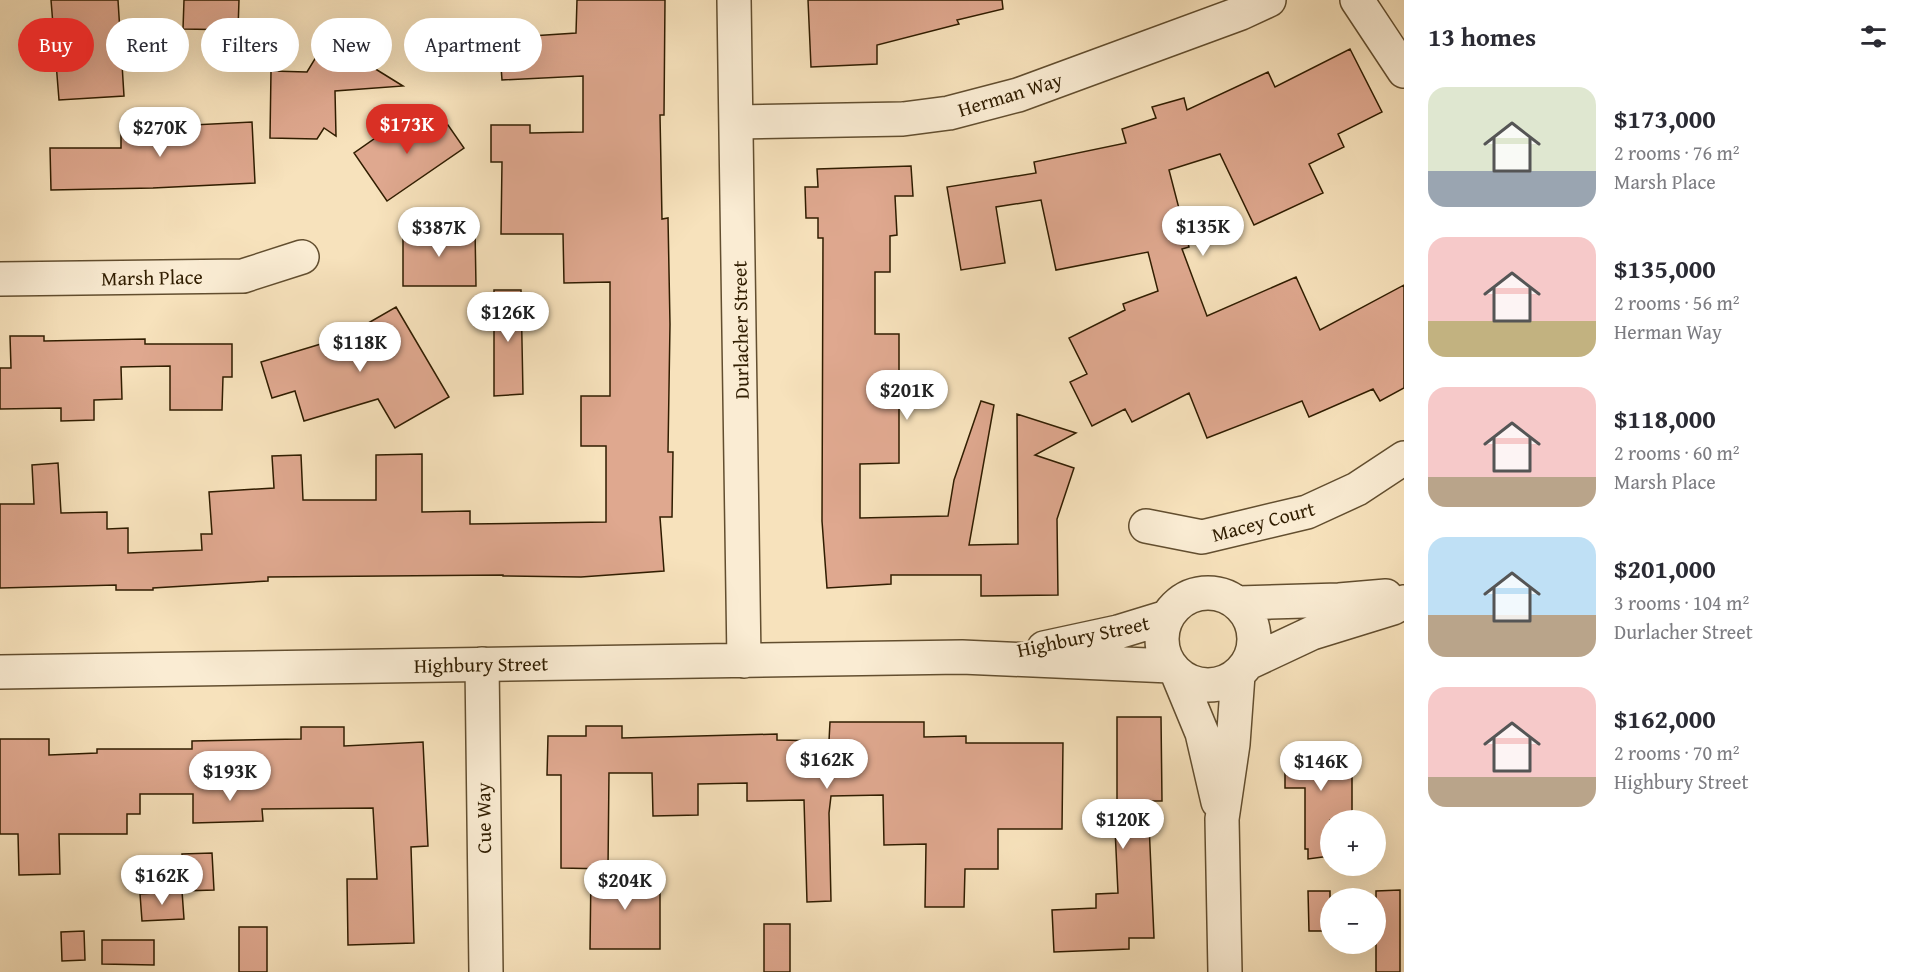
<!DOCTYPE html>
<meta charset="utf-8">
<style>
:root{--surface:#fff;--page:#f2f2f3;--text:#2b2b33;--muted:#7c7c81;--accent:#d93025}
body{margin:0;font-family:"Gentium Book Plus",serif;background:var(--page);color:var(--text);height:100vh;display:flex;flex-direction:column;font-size:22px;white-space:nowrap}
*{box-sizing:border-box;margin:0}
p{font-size:20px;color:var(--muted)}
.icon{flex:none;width:33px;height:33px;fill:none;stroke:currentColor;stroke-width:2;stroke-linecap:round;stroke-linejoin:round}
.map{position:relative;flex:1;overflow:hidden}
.panel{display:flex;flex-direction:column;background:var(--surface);width:510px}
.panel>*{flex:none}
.top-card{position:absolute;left:18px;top:18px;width:570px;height:54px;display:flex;gap:12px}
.buttons{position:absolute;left:1320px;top:810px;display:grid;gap:12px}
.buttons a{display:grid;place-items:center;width:66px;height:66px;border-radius:50%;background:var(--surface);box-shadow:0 6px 24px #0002;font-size:30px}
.price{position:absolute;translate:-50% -51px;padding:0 14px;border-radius:21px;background:#fff;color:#222;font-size:20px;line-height:39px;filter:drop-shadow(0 2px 3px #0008)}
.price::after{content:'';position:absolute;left:50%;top:36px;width:18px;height:14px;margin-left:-9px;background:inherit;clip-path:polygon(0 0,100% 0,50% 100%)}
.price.current{background:var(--accent);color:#fff}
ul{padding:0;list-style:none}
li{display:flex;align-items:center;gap:18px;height:150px;padding:0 24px}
li span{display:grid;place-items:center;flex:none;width:168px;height:120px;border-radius:18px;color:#555}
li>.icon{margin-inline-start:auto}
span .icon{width:72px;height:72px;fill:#fffc;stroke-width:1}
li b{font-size:26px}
h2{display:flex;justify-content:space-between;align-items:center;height:72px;padding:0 24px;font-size:26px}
.pill{padding:0 21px;border-radius:27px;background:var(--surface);box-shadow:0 6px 24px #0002;font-size:21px;line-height:54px}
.pill.current{background:var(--accent);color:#fff}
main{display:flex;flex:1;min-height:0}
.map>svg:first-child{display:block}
.building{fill:#dfa88f;stroke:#301d00;stroke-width:1.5}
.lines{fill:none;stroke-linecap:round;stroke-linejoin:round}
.minor-casing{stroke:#624e2f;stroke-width:36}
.tertiary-casing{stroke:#624e2f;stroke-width:36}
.minor{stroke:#faecd3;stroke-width:33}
.tertiary{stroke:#faecd3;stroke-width:33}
.labels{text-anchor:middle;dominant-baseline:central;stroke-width:4.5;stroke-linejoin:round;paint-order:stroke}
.street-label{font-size:20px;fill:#301d00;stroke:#faecd3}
</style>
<main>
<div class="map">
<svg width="1404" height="972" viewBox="0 0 1404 972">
<rect width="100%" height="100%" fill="#f7e2bc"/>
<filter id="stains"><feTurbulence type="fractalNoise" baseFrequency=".00333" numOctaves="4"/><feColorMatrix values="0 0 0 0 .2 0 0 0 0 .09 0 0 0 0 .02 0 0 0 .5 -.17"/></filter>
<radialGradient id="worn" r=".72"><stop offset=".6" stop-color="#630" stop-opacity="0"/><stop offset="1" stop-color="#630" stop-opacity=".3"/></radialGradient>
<path class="building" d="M 51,0 L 118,0 L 124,96 L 59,100 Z
M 184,0 L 239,0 L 238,30 L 183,29 Z
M 577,0 L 665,0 L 664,115 L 660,115 L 662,219 L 668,218 L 670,324 L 668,452 L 673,452 L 672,517 L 660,517 L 664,571 L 581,577 L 503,576 L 503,575 L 268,577 L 268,581 L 153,588 L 153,590 L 116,590 L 116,585 L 0,588 L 0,504 L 34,504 L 32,465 L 58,463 L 61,513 L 107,512 L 107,529 L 128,528 L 128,553 L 202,550 L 201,534 L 212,534 L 209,492 L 274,488 L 272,456 L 301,455 L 303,500 L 376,500 L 376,455 L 422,454 L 422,512 L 470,511 L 470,524 L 606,522 L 606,446 L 581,446 L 581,396 L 610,396 L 610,282 L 564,283 L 563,234 L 501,234 L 502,162 L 491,162 L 491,125 L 530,125 L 530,133 L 583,132 L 583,76 L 502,80 L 499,38 L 576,33 Z
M 808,0 L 1002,0 L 1003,9 L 957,20 L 959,24 L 877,45 L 877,64 L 811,67 Z
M 327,39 L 403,86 L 335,91 L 336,136 L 324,128 L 317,139 L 270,138 L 271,71 L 307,72 Z
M 1350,49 L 1382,112 L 1338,134 L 1344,147 L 1309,164 L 1323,193 L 1254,225 L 1220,154 L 1169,170 L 1189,247 L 1182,249 L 1207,316 L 1296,277 L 1320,330 L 1404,285 L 1404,388 L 1380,401 L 1373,389 L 1309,417 L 1302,401 L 1207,438 L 1189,393 L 1132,422 L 1125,409 L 1092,426 L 1070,382 L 1087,374 L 1069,338 L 1125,310 L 1123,304 L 1158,291 L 1148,252 L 1056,270 L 1041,200 L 996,207 L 1005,263 L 961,270 L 947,187 L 1036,173 L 1034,162 L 1126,143 L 1122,129 L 1156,118 L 1152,107 L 1184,98 L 1187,110 L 1268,72 L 1275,87 Z
M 121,120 L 153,120 L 153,127 L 252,122 L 255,183 L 153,188 L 51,190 L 50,148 L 121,148 Z
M 394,125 L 448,125 L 464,148 L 387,201 L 354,153 Z
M 911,166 L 913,196 L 895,196 L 897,235 L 890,236 L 890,272 L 875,272 L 875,334 L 899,334 L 899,463 L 860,464 L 860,518 L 948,516 L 954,480 L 981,401 L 994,405 L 969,545 L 1018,544 L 1017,414 L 1076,433 L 1035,455 L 1074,468 L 1057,519 L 1058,595 L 981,596 L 981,575 L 891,575 L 891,584 L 827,588 L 822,521 L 823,238 L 818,238 L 818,218 L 806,218 L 805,187 L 818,187 L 817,169 Z
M 475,229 L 476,286 L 403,286 L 403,230 Z
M 494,290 L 521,290 L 523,394 L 494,396 Z
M 396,307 L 449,397 L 395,428 L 378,399 L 304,421 L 295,391 L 272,398 L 261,362 L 344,337 Z
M 10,336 L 44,336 L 44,341 L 145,339 L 145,344 L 232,344 L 232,377 L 223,377 L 222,410 L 170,410 L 170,366 L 121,367 L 122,399 L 94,400 L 94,420 L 61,421 L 61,408 L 0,409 L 0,368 L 11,368 Z
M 1117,717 L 1161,717 L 1162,801 L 1148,801 L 1154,938 L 1129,938 L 1129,949 L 1054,952 L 1052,910 L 1096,908 L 1096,894 L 1118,893 L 1114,807 L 1117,807 Z
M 830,722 L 924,722 L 924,737 L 966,736 L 966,743 L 1063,743 L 1062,829 L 998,829 L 998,869 L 965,869 L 964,907 L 925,907 L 926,844 L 884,845 L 883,795 L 831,796 L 829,813 L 831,901 L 807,902 L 804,800 L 747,801 L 747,783 L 698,784 L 698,815 L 653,816 L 652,773 L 609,773 L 608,869 L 561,868 L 561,775 L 547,775 L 548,736 L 586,736 L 586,726 L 622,726 L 622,738 L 777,734 L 777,740 L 829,741 Z
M 301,727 L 344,727 L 344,746 L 423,742 L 428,846 L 411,847 L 414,943 L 348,945 L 347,879 L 377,879 L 373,808 L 262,809 L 263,821 L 193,823 L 193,794 L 140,794 L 140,814 L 127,814 L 127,834 L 59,834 L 60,874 L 19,875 L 18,834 L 0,834 L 0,739 L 49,739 L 49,755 L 97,753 L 97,749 L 192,749 L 192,741 L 301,739 Z
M 1285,750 L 1352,750 L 1352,820 L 1330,820 L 1330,856 L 1308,859 L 1308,849 L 1305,849 L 1305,788 L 1285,788 Z
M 212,853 L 214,890 L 183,891 L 182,854 Z
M 591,872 L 660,872 L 660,949 L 590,949 Z
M 1400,890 L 1400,972 L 1376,972 L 1376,891 Z
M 182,891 L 184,919 L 142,921 L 140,894 Z
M 1308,891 L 1330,891 L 1330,931 L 1309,931 Z
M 764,924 L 790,924 L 790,972 L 764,972 Z
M 239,927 L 267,927 L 267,972 L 239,972 Z
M 84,931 L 85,960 L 62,961 L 61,932 Z
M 102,940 L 154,940 L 154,965 L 102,964 Z"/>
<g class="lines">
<g class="minor-casing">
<path id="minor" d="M 1357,0 L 1404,71
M 737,122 L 903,119 L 949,113 L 1018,95 L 1241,13 L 1269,0
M 0,279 L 243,276 L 302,257
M 1146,526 L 1202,537 L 1307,512 L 1357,489 L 1404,458
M 482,664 L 486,972"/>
</g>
<g class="tertiary-casing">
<path id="tertiary" d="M 734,0 L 744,661
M1162 639a46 46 0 1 1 92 0a46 46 0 1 1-92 0Z
M 1238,603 L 1339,600 L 1386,596
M 1044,648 L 1118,632 L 1167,617
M 1248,663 L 1312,633 L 1393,608 L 1404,602
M 0,672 L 962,657 L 1170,666
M 1178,675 L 1202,733 L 1218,802
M 1225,972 L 1222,819 L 1233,744 L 1238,675"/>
</g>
<use href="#minor" class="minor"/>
<use href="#tertiary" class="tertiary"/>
</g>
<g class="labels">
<g class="street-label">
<text transform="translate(1010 94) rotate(-17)">Herman Way</text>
<text transform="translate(152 277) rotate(-1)">Marsh Place</text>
<text transform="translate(740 330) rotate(-91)">Durlacher Street</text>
<text transform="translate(1263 521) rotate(-15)">Macey Court</text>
<text transform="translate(1083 636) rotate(-12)">Highbury Street</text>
<text transform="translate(481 664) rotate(-1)">Highbury Street</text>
<text transform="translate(483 818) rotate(-91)">Cue Way</text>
</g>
</g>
<rect width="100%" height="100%" filter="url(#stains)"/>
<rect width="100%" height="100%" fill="url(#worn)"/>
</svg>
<div class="buttons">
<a>+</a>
<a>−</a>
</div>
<b class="price current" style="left:407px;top:155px">$173K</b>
<b class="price" style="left:160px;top:158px">$270K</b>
<b class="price" style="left:1203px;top:257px">$135K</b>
<b class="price" style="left:439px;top:258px">$387K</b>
<b class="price" style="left:508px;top:343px">$126K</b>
<b class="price" style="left:360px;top:373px">$118K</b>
<b class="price" style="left:907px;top:421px">$201K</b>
<b class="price" style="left:827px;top:790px">$162K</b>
<b class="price" style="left:1321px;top:792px">$146K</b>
<b class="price" style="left:230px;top:802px">$193K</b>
<b class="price" style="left:1123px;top:850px">$120K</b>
<b class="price" style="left:162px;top:906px">$162K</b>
<b class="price" style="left:625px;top:911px">$204K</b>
<div class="top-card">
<a class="pill current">Buy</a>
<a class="pill">Rent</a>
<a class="pill">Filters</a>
<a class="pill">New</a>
<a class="pill">Apartment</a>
</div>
</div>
<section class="panel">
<h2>13 homes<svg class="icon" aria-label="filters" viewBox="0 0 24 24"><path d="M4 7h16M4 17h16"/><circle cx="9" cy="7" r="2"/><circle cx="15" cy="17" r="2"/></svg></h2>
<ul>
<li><span style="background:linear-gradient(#dfe7d0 70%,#9aa5b1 0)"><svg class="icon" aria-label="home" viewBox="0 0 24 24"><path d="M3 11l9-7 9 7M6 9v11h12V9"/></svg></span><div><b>$173,000</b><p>2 rooms · 76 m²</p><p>Marsh Place</p></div></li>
<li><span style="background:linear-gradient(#f6c9c9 70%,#c2b280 0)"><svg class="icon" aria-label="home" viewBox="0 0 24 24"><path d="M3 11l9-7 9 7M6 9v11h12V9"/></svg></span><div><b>$135,000</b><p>2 rooms · 56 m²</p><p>Herman Way</p></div></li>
<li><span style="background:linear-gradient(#f6c9c9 75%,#b9a48a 0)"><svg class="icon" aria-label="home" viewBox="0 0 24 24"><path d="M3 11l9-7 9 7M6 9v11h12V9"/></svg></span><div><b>$118,000</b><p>2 rooms · 60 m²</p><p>Marsh Place</p></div></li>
<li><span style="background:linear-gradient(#bfe0f5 65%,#b9a48a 0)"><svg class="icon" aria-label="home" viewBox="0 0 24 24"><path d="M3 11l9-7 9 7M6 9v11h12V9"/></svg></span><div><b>$201,000</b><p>3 rooms · 104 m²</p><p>Durlacher Street</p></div></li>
<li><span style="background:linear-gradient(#f6c9c9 75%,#b9a48a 0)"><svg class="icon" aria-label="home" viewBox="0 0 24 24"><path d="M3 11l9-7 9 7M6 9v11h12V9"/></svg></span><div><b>$162,000</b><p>2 rooms · 70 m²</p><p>Highbury Street</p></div></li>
</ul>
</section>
</main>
